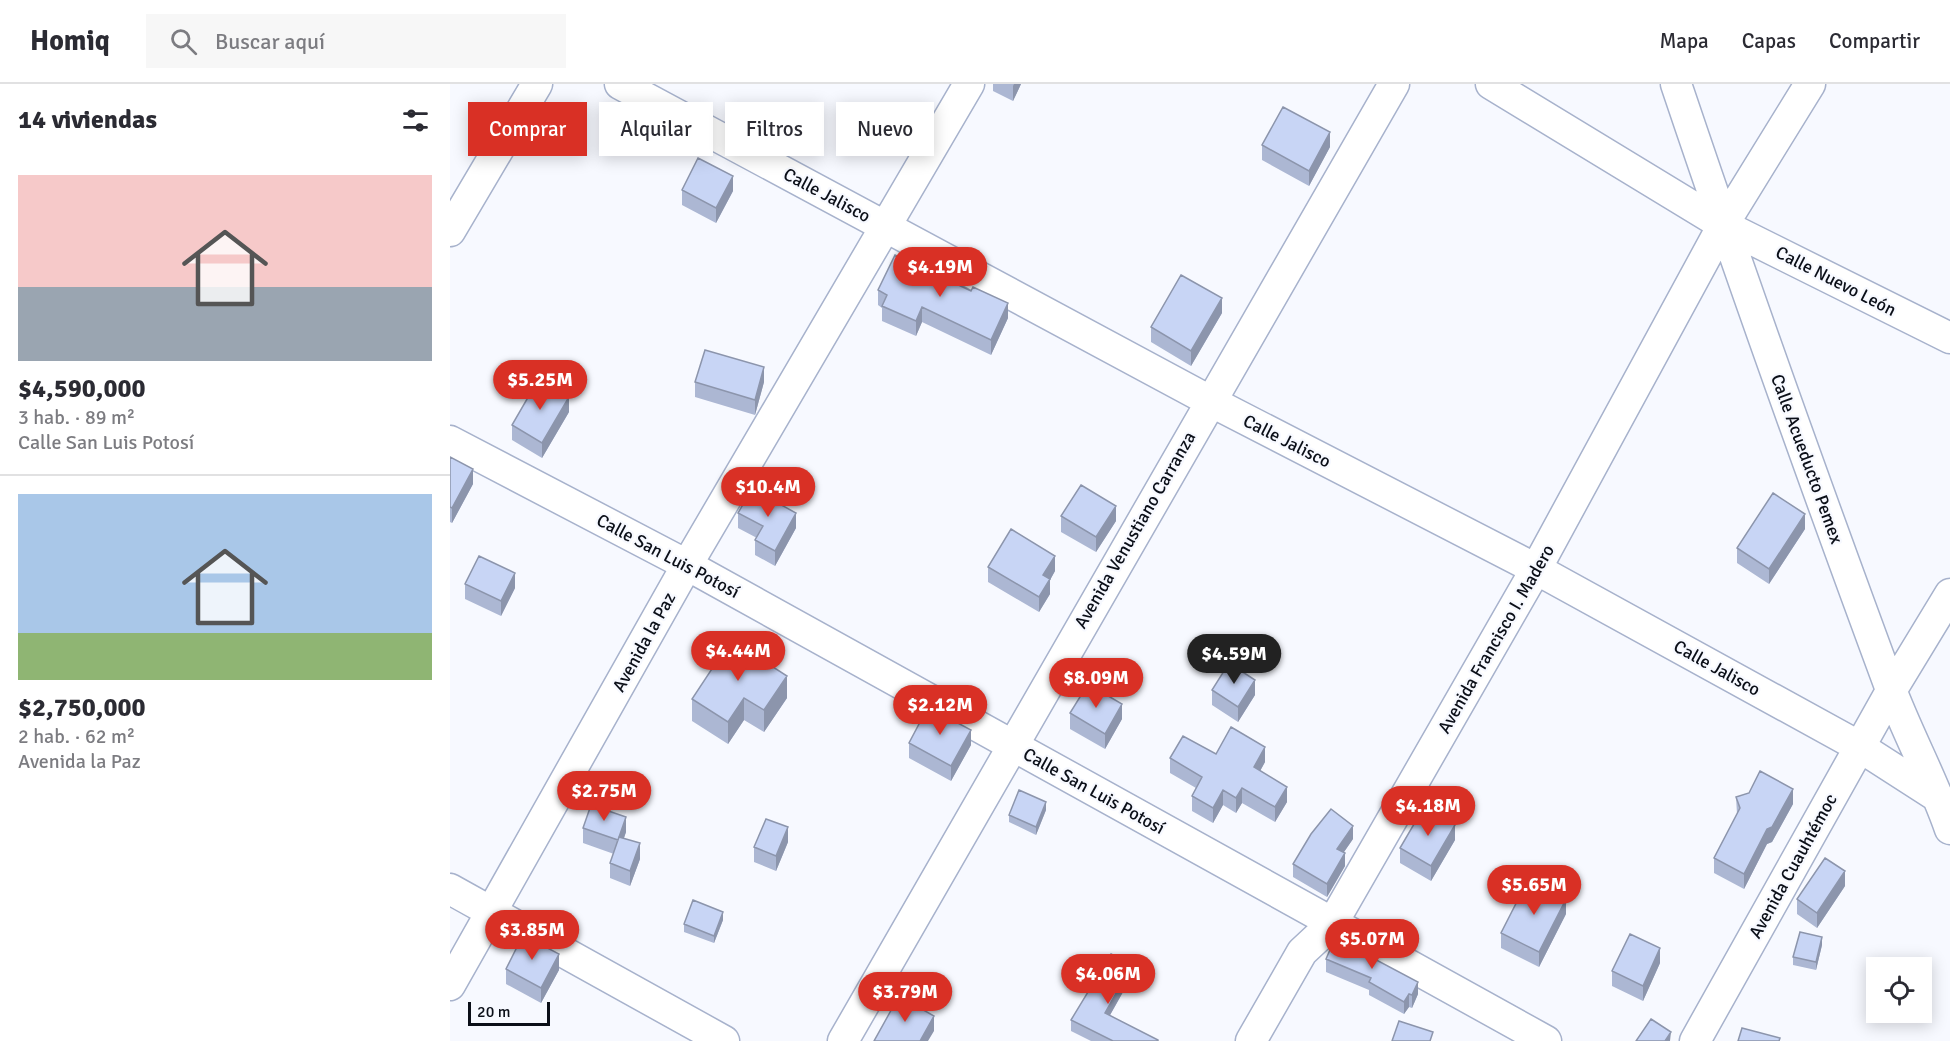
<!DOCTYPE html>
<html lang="es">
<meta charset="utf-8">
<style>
:root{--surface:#fff;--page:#f7f7f7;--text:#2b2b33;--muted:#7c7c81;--line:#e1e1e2;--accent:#d93025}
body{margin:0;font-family:Signika,sans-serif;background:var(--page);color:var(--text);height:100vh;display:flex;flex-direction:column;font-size:22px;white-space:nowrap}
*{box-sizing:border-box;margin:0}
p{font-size:20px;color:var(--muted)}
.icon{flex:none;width:33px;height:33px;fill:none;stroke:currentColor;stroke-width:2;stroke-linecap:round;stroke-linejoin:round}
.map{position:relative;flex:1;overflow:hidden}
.side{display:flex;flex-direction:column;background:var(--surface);width:450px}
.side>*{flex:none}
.guide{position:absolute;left:18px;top:18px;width:570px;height:54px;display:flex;gap:12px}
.fabs{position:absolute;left:1416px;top:873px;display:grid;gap:12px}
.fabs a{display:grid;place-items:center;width:66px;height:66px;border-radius:0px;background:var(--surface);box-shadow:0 3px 15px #0003;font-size:30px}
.scale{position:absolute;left:18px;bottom:15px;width:82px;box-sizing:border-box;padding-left:6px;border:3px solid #0b0f18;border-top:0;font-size:16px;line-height:21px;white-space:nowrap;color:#0b0f18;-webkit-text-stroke:4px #f7f9ff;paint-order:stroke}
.price{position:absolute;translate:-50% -51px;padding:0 14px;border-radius:21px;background:var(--accent);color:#fff;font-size:20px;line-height:39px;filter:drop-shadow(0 2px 3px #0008)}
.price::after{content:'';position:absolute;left:50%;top:36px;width:18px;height:14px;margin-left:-9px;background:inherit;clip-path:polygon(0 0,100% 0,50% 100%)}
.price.selected{background:#222;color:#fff}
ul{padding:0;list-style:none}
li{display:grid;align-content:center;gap:12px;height:318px;padding:0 18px}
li+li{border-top:2px solid var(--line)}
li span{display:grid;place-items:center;height:186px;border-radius:0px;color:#555}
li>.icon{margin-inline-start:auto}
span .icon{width:108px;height:108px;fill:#fffc;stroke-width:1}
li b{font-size:26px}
h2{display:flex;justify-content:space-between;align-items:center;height:72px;padding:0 18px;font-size:26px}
.pill{padding:0 21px;border-radius:0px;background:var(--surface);box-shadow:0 3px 15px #0003;font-size:21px;line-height:54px}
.pill.selected{background:var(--accent);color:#fff}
header{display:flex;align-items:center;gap:36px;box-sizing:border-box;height:84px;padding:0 30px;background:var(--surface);border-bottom:2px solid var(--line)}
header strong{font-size:28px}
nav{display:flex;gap:33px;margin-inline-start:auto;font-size:21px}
.search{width:420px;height:54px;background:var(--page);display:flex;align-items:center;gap:15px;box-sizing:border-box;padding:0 21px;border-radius:0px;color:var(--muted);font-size:22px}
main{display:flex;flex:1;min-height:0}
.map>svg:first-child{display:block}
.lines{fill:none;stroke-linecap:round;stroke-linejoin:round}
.street-casing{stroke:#a7b2cc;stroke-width:33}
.street{stroke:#fff;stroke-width:30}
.wall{fill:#acb7d3}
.shaded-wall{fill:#8c95ac}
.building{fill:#c8d5f5;stroke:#8c95ac;stroke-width:1.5}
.labels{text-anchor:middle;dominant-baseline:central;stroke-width:4.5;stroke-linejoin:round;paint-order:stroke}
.street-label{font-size:18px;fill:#0b0f18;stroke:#f7f9ff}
</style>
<header>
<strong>Homiq</strong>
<div class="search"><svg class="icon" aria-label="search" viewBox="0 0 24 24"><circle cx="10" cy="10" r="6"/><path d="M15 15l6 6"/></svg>Buscar aquí</div>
<nav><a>Mapa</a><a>Capas</a><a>Compartir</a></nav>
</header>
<main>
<section class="side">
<h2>14 viviendas<svg class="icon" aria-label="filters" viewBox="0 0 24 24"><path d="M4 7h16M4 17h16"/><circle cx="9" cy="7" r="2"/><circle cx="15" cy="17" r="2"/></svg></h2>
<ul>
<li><span style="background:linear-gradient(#f6c9c9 60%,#9aa5b1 0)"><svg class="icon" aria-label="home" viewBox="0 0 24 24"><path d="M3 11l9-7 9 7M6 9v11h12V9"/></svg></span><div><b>$4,590,000</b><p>3 hab. · 89 m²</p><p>Calle San Luis Potosí</p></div></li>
<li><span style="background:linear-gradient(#a9c7e8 75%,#8fb573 0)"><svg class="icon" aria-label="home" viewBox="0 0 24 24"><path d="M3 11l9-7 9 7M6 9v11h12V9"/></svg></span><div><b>$2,750,000</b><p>2 hab. · 62 m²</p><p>Avenida la Paz</p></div></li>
</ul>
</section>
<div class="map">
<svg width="1500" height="957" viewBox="0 0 1500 957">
<rect width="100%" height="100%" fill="#f7f9ff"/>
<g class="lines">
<g class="street-casing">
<path id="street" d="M 170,0 L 760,317 L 1086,485 L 1410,663 L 1500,721
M 1041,0 L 1273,141 L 1500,254
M 1226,0 C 1294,202 1366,403 1440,603 C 1458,651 1483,696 1500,745
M 0,147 L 87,0
M 0,357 L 237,481 L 1096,957
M 0,805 L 274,957
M 0,901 L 237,481 L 519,0
M 393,957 L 944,0
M 801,957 L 852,868 L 882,840 L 1086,485 L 1273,141 L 1360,0
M 1245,957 L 1441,607 L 1500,510"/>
</g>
<use href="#street" class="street"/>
</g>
<path class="wall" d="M 543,0 L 571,0 L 563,17 L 543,7 Z
M 812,61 L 880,63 L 859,102 L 812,76 Z
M 232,106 L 283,107 L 266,139 L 232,121 Z
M 428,206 L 558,234 L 541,271 L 472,238 L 466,252 L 432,237 L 432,224 L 428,221 Z
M 772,229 L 741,282 L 701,258 L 701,243 Z
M 245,298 L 314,298 L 305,331 L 245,313 Z
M 119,328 L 92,374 L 62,356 L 62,341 Z
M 0,373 L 23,400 L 2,439 L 0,438 Z
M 288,429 L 346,444 L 325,482 L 305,471 L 305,456 L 307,454 L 288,444 Z
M 611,432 L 666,437 L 646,468 L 611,448 Z
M 1355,445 L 1319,500 L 1287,479 L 1287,464 Z
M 538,483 L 605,487 L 600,496 L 600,510 L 589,528 L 538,498 Z
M 15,500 L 65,504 L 51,532 L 15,515 Z
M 762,606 L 805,611 L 788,638 L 762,621 Z
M 337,614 L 314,648 L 294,636 L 278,660 L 242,637 L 242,615 Z
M 620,629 L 672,635 L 655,665 L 620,645 Z
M 459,659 L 521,661 L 501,697 L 459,674 Z
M 766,670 L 815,678 L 810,687 L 837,718 L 825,738 L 792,719 L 786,729 L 773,721 L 763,739 L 742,727 L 742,712 L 746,704 L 720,689 L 720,674 Z
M 1286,713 L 1343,720 L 1322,758 L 1317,760 L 1294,805 L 1264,789 L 1264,774 L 1287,730 Z
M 596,726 L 586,751 L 559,738 L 559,731 Z
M 133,744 L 176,748 L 174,754 L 190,775 L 180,802 L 160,794 L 160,779 L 164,770 L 133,759 Z
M 903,755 L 894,768 L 895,782 L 877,813 L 843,793 L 843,780 Z
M 1005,756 L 981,797 L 950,779 L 950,764 Z
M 338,758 L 326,787 L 304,778 L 304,763 Z
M 1395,802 L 1367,844 L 1347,830 L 1347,815 Z
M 1116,830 L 1089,883 L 1051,864 L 1051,849 Z
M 273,836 L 264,859 L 234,848 L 234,840 Z
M 1372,861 L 1366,886 L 1343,881 L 1343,873 Z
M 876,875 L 968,910 L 962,924 L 959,923 L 954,930 L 919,911 L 919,906 L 876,888 Z
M 1210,879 L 1193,917 L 1162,902 L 1162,887 Z
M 56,885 L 109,886 L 91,919 L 56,900 Z
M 682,892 L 660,931 L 708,957 L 641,957 L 621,947 L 621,936 Z"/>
<path class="shaded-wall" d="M 564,0 L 571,0 L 563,17 L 563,2 Z
M 880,48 L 880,63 L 859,102 L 859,87 Z
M 283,92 L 283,107 L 266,139 L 266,124 Z
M 772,214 L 772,229 L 741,282 L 741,267 Z
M 558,219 L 558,234 L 541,271 L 541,256 Z
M 472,223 L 472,238 L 466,252 L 466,237 Z
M 314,283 L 314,298 L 305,331 L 305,316 Z
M 119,313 L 119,328 L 92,374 L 92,359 Z
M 23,385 L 23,400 L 2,439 L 2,424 Z
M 666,422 L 666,437 L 646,468 L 646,453 Z
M 346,429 L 346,444 L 325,482 L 325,467 Z
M 1355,430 L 1355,445 L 1319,500 L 1319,485 Z
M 605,472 L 605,487 L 600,496 L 600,510 L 589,528 L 589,513 L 593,491 Z
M 65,489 L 65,504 L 51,532 L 51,517 Z
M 337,592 L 337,614 L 314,648 L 314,626 Z
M 805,596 L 805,611 L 788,638 L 788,623 Z
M 294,614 L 294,636 L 278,660 L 278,638 Z
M 672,620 L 672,635 L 655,665 L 655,650 Z
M 521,646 L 521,661 L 501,697 L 501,682 Z
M 815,663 L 815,678 L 804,698 L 804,683 Z
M 837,703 L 837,718 L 825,738 L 825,723 Z
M 792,704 L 792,719 L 786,729 L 786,714 Z
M 1343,705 L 1343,720 L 1322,758 L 1317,760 L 1294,805 L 1294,790 L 1317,745 Z
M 773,706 L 773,721 L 763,739 L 763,724 Z
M 596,718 L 596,726 L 586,751 L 586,743 Z
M 176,733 L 176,748 L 168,771 L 168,756 Z
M 1005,741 L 1005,756 L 981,797 L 981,782 Z
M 903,742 L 903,755 L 887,778 L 887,765 Z
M 338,743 L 338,758 L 326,787 L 326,772 Z
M 190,759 L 190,775 L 180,802 L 180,787 Z
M 895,769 L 895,782 L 877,813 L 877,800 Z
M 1395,787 L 1395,802 L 1367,844 L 1367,829 Z
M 1116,815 L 1116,830 L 1089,883 L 1089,868 Z
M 273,828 L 273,836 L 264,859 L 264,852 Z
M 1372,853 L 1372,861 L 1366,886 L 1366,878 Z
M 1210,864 L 1210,879 L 1193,917 L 1193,902 Z
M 109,870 L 109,886 L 91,919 L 91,904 Z
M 682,881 L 682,892 L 655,940 L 655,929 Z
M 968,898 L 968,910 L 962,924 L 962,911 Z
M 959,910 L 959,923 L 954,930 L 954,918 Z
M 484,932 L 484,947 L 478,957 L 470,957 Z
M 1221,948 L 1220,957 L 1215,957 Z"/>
<path class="building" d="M 833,23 L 880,48 L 859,87 L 812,61 Z
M 248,74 L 283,92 L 266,124 L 232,106 Z
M 445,171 L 521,207 L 523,203 L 558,219 L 541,256 L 472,223 L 466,237 L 432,222 L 437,211 L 428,206 Z
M 731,191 L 772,214 L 741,267 L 701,243 Z
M 255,266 L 314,283 L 305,316 L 245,298 Z
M 88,296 L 119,313 L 92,359 L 62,341 Z
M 0,373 L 23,385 L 2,424 L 0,423 Z
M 631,401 L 666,422 L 646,453 L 611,432 Z
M 302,405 L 346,429 L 325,467 L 305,456 L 313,442 L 288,429 Z
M 1323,409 L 1355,430 L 1319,485 L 1287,464 Z
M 561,445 L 605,472 L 593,491 L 600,495 L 589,513 L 538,483 Z
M 29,472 L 65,489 L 51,517 L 15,500 Z
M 281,556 L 337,592 L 314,626 L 294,614 L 278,638 L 242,615 Z
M 779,579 L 805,596 L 788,623 L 762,606 Z
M 638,600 L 672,620 L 655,650 L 620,629 Z
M 478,623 L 521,646 L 501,682 L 459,659 Z
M 781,643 L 815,663 L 804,683 L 837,703 L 825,723 L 792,704 L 786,714 L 773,706 L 763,724 L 742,712 L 752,693 L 720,674 L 733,652 L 766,670 Z
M 1310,687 L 1343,705 L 1322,743 L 1317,745 L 1294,790 L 1264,774 L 1290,724 L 1286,713 L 1299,709 Z
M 569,706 L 596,718 L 586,743 L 559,731 Z
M 141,721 L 176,733 L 168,756 L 133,744 Z
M 974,723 L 1005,741 L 981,782 L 950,764 Z
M 881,725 L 903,742 L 887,765 L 895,769 L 877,800 L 843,780 L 861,750 Z
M 316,735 L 338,743 L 326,772 L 304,763 Z
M 169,753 L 190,759 L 180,787 L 160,779 Z
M 1375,774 L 1395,787 L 1367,829 L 1347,815 Z
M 1078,796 L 1116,815 L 1089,868 L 1051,849 Z
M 243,816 L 273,828 L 264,852 L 234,840 Z
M 1350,848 L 1372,853 L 1366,878 L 1343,873 Z
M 1180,850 L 1210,864 L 1193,902 L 1162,887 Z
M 73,851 L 109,870 L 91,904 L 56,885 Z
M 885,854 L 968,898 L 962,911 L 959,910 L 954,918 L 919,898 L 921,894 L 876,875 Z
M 661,870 L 682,881 L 655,929 L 708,956 L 708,957 L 663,957 L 621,936 Z
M 449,912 L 484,932 L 470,957 L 424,957 Z
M 1201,935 L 1221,948 L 1215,957 L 1186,957 Z
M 949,937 L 983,948 L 980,957 L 942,957 Z
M 1292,944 L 1330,954 L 1329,957 L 1288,957 Z"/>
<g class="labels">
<g class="street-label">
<text transform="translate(377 111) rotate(28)">Calle Jalisco</text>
<text transform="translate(1386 197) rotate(27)">Calle Nuevo León</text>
<text transform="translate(837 357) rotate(27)">Calle Jalisco</text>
<text transform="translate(1357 375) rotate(70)">Calle Acueducto Pemex</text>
<text transform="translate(685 446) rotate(-60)">Avenida Venustiano Carranza</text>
<text transform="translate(218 472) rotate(28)">Calle San Luis Potosí</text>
<text transform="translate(1046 555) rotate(-60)">Avenida Francisco I. Madero</text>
<text transform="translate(194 558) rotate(-61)">Avenida la Paz</text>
<text transform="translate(1267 584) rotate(29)">Calle Jalisco</text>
<text transform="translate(644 707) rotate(29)">Calle San Luis Potosí</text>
<text transform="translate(1343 782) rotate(-61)">Avenida Cuauhtémoc</text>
</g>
</g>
</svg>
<div class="fabs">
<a><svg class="icon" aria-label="locate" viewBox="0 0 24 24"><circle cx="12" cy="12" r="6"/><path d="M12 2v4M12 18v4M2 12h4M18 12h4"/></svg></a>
</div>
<div class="scale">20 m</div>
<b class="price" style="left:490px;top:214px">$4.19M</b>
<b class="price" style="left:90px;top:327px">$5.25M</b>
<b class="price" style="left:318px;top:434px">$10.4M</b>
<b class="price" style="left:288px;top:598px">$4.44M</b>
<b class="price selected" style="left:784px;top:601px">$4.59M</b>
<b class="price" style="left:646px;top:625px">$8.09M</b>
<b class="price" style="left:490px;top:652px">$2.12M</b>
<b class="price" style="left:154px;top:738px">$2.75M</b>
<b class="price" style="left:978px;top:753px">$4.18M</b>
<b class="price" style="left:1084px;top:832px">$5.65M</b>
<b class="price" style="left:82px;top:877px">$3.85M</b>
<b class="price" style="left:922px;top:886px">$5.07M</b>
<b class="price" style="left:658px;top:921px">$4.06M</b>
<b class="price" style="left:455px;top:939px">$3.79M</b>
<div class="guide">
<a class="pill selected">Comprar</a>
<a class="pill">Alquilar</a>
<a class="pill">Filtros</a>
<a class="pill">Nuevo</a>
</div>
</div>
</main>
